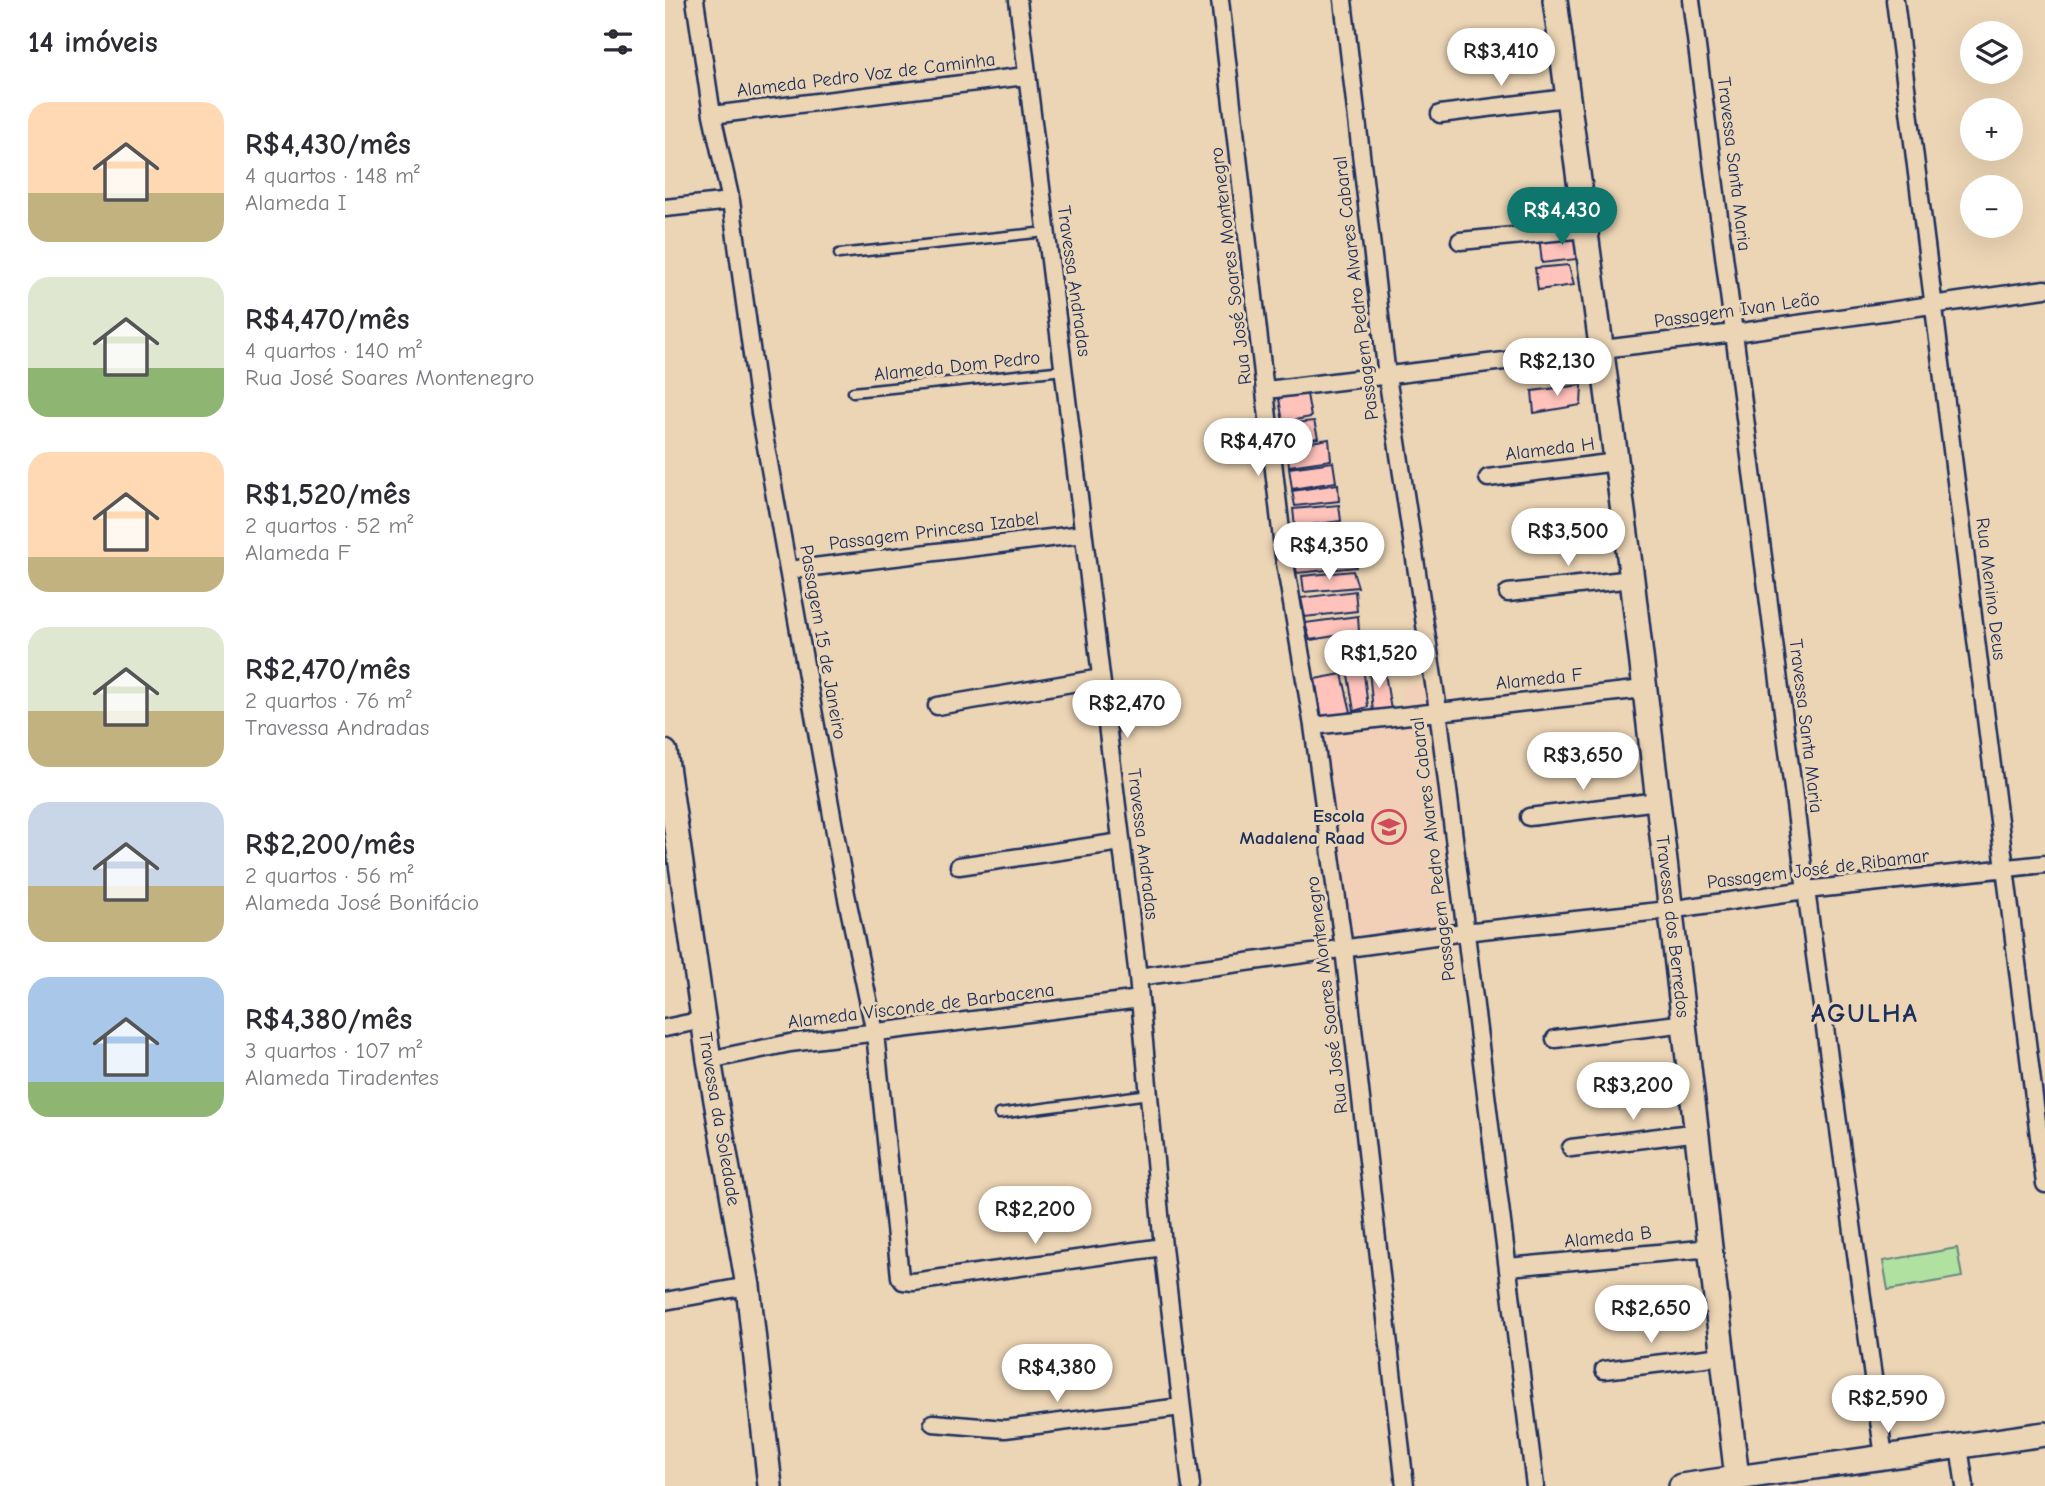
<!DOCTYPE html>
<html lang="pt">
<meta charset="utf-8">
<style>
:root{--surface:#fff;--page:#f2f2f3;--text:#2b2b33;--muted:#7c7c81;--accent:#0f766e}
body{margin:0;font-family:"Comic Neue",sans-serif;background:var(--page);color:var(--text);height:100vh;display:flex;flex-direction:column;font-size:26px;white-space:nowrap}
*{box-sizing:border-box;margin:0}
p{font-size:23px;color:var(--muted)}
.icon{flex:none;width:38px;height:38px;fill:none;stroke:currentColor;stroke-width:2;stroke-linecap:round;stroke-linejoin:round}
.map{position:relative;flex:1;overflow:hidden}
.sheet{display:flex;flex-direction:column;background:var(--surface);width:665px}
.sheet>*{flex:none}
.tools{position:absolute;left:1295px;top:21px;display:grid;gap:14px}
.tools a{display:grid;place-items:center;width:63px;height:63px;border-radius:50%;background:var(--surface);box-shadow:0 7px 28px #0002;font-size:35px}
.price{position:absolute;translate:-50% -60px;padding:0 16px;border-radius:24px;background:#fff;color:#222;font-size:23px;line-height:46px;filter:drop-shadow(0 2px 4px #0008)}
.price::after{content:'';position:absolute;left:50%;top:42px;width:21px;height:16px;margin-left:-10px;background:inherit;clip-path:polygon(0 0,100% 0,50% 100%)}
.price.current{background:var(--accent);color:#fff}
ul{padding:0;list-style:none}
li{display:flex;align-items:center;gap:21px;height:175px;padding:0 28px}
li span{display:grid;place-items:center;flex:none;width:196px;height:140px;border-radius:21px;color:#555}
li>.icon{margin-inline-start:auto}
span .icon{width:84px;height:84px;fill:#fffc;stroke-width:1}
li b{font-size:30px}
h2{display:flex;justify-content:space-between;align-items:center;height:84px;padding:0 28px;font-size:30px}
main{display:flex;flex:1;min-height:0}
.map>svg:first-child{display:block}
.built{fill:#f2d0b7}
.green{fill:#b0e1a1;stroke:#668880;stroke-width:2}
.building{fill:#ffc3bb;stroke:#1b2f5e;stroke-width:2}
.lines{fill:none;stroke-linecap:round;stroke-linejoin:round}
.lane-casing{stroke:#1b2f5e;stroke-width:13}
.street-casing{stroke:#1b2f5e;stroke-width:21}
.secondary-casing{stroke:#1b2f5e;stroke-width:28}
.lane{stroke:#ecd5b5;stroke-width:8}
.street{stroke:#ecd5b5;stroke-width:16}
.secondary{stroke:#ecd5b5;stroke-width:23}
.labels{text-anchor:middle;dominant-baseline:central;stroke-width:6;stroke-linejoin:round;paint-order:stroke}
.street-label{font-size:19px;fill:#1b2f5e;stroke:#ecd5b5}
.poi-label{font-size:19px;font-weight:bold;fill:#1b2f5e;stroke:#ecd5b5;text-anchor:end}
.district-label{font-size:26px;font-weight:bold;letter-spacing:2px;fill:#1b2f5e;stroke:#ecd5b5}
</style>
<main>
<section class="sheet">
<h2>14 imóveis<svg class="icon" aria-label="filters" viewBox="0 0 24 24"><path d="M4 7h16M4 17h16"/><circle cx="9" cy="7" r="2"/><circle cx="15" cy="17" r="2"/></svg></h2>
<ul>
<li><span style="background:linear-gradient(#ffd9b3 65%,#c2b280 0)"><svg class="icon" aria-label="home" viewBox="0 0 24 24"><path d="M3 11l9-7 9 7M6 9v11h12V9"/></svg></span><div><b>R$4,430/mês</b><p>4 quartos · 148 m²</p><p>Alameda I</p></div></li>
<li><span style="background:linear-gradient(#dfe7d0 65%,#8fb573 0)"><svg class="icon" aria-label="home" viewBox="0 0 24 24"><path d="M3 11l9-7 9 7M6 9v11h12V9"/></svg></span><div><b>R$4,470/mês</b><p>4 quartos · 140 m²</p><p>Rua José Soares Montenegro</p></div></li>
<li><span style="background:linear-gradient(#ffd9b3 75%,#c2b280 0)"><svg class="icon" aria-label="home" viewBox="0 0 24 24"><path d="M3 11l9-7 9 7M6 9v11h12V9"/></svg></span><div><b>R$1,520/mês</b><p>2 quartos · 52 m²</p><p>Alameda F</p></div></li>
<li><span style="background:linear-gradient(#dfe7d0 60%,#c2b280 0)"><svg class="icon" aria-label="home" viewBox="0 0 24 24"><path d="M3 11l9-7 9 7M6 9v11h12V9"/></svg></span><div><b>R$2,470/mês</b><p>2 quartos · 76 m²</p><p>Travessa Andradas</p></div></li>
<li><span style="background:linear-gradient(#c9d6e8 60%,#c2b280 0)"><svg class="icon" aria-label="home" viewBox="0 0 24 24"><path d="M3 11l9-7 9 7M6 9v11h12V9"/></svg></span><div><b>R$2,200/mês</b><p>2 quartos · 56 m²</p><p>Alameda José Bonifácio</p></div></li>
<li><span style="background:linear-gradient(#a9c7e8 75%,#8fb573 0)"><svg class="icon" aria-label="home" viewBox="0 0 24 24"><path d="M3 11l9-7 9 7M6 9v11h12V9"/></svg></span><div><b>R$4,380/mês</b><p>3 quartos · 107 m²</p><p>Alameda Tiradentes</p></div></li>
</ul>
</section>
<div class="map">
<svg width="1380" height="1486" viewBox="0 0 1380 1486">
<rect width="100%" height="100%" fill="#ecd5b5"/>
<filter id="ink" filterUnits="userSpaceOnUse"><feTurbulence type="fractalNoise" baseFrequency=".0143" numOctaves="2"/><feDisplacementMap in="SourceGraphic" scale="14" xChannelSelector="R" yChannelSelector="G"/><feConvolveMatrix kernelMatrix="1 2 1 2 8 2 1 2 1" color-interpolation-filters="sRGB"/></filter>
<g filter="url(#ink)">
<path class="built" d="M 763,682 L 767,706 L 737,711 L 737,686 Z
M 764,720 L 787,923 L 687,938 L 658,730 Z"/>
<path class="green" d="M 1292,1248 L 1297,1277 L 1223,1290 L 1218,1261 Z"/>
<path class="building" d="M 916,232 L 921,258 L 877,263 L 874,236 Z
M 904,265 L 909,285 L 873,290 L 870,268 Z
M 917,385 L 916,405 L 869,413 L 867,391 Z
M 613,393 L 642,394 L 646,417 L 618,422 Z
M 649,421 L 653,438 L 623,443 L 619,424 Z
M 664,439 L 666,460 L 624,466 L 622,446 Z
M 668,462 L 671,482 L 627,489 L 624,468 Z
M 673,484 L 674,501 L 630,506 L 627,491 Z
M 674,505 L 676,521 L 630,527 L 628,509 Z
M 691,550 L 691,567 L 632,573 L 629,559 Z
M 688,571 L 693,587 L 639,592 L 637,576 Z
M 690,591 L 692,611 L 640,617 L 636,598 Z
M 693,616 L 694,632 L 645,640 L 640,623 Z
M 698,666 L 703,707 L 689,711 L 682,669 Z
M 719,667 L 726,710 L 708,712 L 704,669 Z
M 677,674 L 686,712 L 657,718 L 650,679 Z"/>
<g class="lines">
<g class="lane-casing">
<path id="lane" d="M 174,254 L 381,232
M 188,392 L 399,370
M 334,1114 L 484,1094"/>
</g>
<g class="street-casing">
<path id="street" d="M 30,0 L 47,115 L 66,201 L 95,413 L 181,894 L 210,1033 L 235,1277 L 238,1281 L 248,1282 L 498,1247
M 353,0 L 473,977 L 498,1247 L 526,1486
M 555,0 L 619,557 L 648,726 L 679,949 L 740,1486
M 678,0 L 722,376 L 773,710 L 870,1486
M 1026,0 L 1141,890 L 1219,1457
M 1230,0 L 1380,1184
M 775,114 L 901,98
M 47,115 L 361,76
M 0,208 L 66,201
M 795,241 L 921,229
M 602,390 L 1069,333 L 1380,289
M 823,478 L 952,462
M 124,570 L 418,534
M 843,593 L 967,579
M 272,706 L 436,678
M 648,726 L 979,689
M 864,817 L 993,801
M 294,866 L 456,842
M 473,977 L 799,932 L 1004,910 L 1141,890 L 1380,864
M 0,1028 L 38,1020
M 890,1039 L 1021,1023
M 44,1060 L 125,1043 L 475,999
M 906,1148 L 1034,1132
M 844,1267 L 1046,1248
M 0,1301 L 83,1286
M 939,1370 L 1057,1356
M 268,1423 L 340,1429 L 516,1407
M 1294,1447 L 1300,1486"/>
</g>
<g class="secondary-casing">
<g id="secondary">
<path id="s1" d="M 890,0 L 967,579 L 1072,1478"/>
<path id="s2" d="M 0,752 L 44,1060 L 83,1286 L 105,1486"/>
<path d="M 1016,1486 L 1380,1434"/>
</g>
</g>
<use href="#lane" class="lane"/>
<use href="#street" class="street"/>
<use href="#secondary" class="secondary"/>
</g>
</g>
<defs>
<g id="school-ring" transform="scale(1.75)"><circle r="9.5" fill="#ecd5b5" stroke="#d1495b" stroke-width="1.5"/><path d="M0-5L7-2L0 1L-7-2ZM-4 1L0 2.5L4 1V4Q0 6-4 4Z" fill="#d1495b"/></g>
</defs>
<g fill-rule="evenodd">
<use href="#school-ring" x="724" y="827"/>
</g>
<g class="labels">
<g class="street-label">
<text transform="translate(201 75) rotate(-7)">Alameda Pedro Voz de Caminha</text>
<text transform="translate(1069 164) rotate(83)">Travessa Santa Maria</text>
<text transform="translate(566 266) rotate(-97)">Rua José Soares Montenegro</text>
<text transform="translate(409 281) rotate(82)">Travessa Andradas</text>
<text transform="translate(691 288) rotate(-97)">Passagem Pedro Alvares Cabaral</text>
<text transform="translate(1072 310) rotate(-8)">Passagem Ivan Leão</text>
<text transform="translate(292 366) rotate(-6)">Alameda Dom Pedro</text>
<text transform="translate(885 449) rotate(-7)">Alameda H</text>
<text transform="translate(269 531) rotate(-7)">Passagem Princesa Izabel</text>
<text transform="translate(1326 589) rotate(83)">Rua Menino Deus</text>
<text transform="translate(158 642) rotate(80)">Passagem 15 de Janeiro</text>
<text transform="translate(874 679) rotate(-6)">Alameda F</text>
<text transform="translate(1141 726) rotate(83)">Travessa Santa Maria</text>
<text transform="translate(478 844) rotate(83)">Travessa Andradas</text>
<text transform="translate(768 849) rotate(-97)">Passagem Pedro Alvares Cabaral</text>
<text transform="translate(1153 869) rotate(-7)">Passagem José de Ribamar</text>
<text stroke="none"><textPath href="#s1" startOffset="934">Travessa dos Berredos</textPath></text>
<text transform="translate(662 995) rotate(-97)">Rua José Soares Montenegro</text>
<text transform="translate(256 1006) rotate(-7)">Alameda Visconde de Barbacena</text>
<text stroke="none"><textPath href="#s2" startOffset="371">Travessa da Soledade</textPath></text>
<text transform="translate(943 1237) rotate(-6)">Alameda B</text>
</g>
<g class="poi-label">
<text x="700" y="816">Escola<tspan x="700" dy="22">Madalena Raad</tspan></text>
</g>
<g class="district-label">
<text x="1200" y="1014">AGULHA</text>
</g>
</g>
</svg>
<div class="tools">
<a><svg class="icon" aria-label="layers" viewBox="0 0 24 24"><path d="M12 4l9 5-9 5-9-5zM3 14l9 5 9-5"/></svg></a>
<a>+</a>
<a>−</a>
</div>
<b class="price" style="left:836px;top:88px">R$3,410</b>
<b class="price current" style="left:897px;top:247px">R$4,430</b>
<b class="price" style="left:892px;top:398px">R$2,130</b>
<b class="price" style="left:593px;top:478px">R$4,470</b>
<b class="price" style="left:903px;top:568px">R$3,500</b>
<b class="price" style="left:664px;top:582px">R$4,350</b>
<b class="price" style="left:714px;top:690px">R$1,520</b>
<b class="price" style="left:462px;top:740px">R$2,470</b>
<b class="price" style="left:918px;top:792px">R$3,650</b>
<b class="price" style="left:968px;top:1122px">R$3,200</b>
<b class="price" style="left:370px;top:1246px">R$2,200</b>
<b class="price" style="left:986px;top:1345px">R$2,650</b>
<b class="price" style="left:392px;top:1404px">R$4,380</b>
<b class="price" style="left:1223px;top:1435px">R$2,590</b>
</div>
</main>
